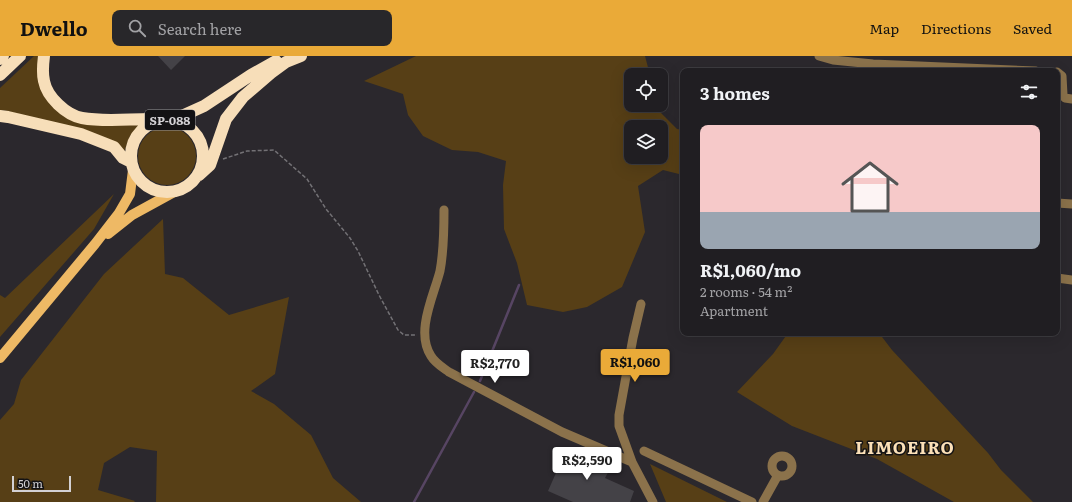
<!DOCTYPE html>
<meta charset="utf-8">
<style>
:root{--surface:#201e22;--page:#28272a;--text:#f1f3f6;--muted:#a2a2a5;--line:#3d3c40;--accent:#eaaa38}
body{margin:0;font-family:Literata,serif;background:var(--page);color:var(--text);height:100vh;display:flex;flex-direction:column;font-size:15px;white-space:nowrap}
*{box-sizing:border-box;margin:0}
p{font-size:13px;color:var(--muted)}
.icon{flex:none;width:22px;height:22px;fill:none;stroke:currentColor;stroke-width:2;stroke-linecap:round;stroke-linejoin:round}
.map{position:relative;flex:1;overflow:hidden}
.drawer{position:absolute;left:680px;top:12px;width:380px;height:268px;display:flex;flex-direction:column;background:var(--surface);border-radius:8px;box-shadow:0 4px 16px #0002,0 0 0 1px var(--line)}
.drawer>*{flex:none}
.controls{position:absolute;left:624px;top:12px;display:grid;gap:8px}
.controls a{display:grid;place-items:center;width:44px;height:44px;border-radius:8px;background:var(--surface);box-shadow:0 4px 16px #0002,0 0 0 1px var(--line);font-size:20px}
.scale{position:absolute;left:12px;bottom:10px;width:59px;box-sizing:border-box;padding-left:4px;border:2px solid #d3d1d4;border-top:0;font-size:11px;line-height:14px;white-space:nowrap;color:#d3d1d4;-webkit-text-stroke:3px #131214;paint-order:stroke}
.price{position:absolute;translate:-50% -34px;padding:0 9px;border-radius:4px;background:#fff;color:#222;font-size:13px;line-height:26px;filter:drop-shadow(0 1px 2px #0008)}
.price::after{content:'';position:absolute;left:50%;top:24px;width:12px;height:9px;margin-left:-6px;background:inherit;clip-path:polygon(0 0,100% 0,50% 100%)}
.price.current{background:var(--accent);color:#111}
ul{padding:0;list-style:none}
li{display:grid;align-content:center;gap:8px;height:212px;padding:0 20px}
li+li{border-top:1px solid var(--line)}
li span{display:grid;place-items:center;height:124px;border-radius:8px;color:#555}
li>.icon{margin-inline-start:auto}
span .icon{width:72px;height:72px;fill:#fffc;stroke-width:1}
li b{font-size:17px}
h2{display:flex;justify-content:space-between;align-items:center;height:48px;padding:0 20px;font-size:17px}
header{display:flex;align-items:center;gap:24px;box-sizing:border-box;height:56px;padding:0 20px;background:var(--accent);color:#111}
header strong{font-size:19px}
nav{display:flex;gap:22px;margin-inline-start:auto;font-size:14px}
.search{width:280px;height:36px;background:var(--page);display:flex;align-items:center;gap:10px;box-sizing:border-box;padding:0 14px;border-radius:8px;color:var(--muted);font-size:15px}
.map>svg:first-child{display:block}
.green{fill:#573f16;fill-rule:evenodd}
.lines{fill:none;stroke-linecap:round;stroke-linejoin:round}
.stream{stroke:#574563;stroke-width:2.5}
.building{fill:#444247}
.path{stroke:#737175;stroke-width:1.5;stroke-dasharray:4 2;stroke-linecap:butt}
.minor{stroke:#8b724b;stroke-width:9}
.major{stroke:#eeb965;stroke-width:10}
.highway{stroke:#f7deb9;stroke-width:12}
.labels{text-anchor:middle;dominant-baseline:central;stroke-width:3;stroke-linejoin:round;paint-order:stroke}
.shield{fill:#131214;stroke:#99989a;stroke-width:1}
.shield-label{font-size:12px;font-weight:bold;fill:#d3d1d4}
.district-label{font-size:17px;font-weight:bold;letter-spacing:1px;fill:#fbe0b8;stroke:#131214}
</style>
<header>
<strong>Dwello</strong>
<div class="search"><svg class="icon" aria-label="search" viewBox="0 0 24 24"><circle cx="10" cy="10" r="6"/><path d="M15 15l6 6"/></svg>Search here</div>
<nav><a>Map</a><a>Directions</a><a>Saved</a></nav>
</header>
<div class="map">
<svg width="1072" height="446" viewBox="0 0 1072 446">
<rect width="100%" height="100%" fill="#2b282d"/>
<path class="green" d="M 34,0 L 41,0 L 57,55 L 141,67 L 130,80 L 124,96 L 8,55 L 0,54 L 0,32 Z
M 416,0 L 645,0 L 650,19 L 631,19 L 631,49 L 657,49 L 658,54 L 677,73 L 683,74 L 683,119 L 663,114 L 638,130 L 645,176 L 622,231 L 587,251 L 563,256 L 527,249 L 517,207 L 504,173 L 503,129 L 506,105 L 478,96 L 452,94 L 423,80 L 408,59 L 403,38 L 364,25 ZM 631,71 L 661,71 L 661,101 L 631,101 Z
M138 100a29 29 0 1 1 58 0a29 29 0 1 1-58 0Z
M 114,138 L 94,173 L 0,281 L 0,239 L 5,242 Z
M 163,163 L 165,218 L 183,222 L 229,259 L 289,241 L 275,318 L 251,335 L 274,348 L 311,379 L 333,422 L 361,446 L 156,446 L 157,395 L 130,391 L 104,407 L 98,434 L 135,445 L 134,446 L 0,446 L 0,364 L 14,348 L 21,324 L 104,218 Z
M 788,277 L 879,277 L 892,294 L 988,397 L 1001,414 L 1033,446 L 954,446 L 877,403 L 792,370 L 737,336 L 773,298 Z
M 650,408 L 727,446 L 666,446 Z"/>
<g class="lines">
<path class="stream" d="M 480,325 L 519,229
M 414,446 L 474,336"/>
</g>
<path class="building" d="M 158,0 L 185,0 L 171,14 Z
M 567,392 L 611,411 L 605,422 L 634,435 L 630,446 L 573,446 L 548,435 Z"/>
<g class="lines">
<path class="path" d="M 223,103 L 247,95 L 274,94 L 307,123 L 326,153 L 350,182 L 358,195 L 379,239 L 398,274 L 404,279 L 417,279"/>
<path class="minor" d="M 819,0 L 833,4 L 873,8 L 1036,15
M 1057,16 L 1062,20 L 1063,39 L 1065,42 L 1072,43
M 1057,147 L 1072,148
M 444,154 C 444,174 444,194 440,215 C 434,239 415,276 431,300 C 435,307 442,311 449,316 L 562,376 L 632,406 L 653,446
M 1057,222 L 1072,224
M 644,395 L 752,446
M772 410a10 10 0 1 1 20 0a10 10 0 1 1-20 0Z
M 632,406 L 619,370 L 619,359 L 633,282 L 641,248
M 763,446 L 778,419"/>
<path class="major" d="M 108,178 L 132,159 L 174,136
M 0,302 L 95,188 L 119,157 L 130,138 L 133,114"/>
<path class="highway" d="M 44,0 C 43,8 42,17 44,25 C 47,41 66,59 82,62 C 104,66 128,63 150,63 L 160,65
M 0,3 L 3,0
M 0,19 L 20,0
M 0,60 L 8,61 L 81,78 L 114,91 L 123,102 L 131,106
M 173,64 L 204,50 L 251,19 L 276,5
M131 100a36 36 0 1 1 72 0a36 36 0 1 1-72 0Z
M 199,119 L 210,109 L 226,63 L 243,41 L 271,17 L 286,6 L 301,0"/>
</g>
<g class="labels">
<rect class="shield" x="145" y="54" width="50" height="20" rx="3"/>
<g class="shield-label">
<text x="170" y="64">SP-088</text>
</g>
<g class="district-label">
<text x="905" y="390">LIMOEIRO</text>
</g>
</g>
</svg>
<div class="controls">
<a><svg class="icon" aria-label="locate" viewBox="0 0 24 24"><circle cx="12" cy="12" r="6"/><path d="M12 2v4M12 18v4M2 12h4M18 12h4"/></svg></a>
<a><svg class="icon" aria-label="layers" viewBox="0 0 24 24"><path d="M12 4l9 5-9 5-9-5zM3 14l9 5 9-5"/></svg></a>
</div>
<div class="scale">50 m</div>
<b class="price current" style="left:635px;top:327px">R$1,060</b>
<b class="price" style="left:495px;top:328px">R$2,770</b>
<b class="price" style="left:587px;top:425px">R$2,590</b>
<section class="drawer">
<h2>3 homes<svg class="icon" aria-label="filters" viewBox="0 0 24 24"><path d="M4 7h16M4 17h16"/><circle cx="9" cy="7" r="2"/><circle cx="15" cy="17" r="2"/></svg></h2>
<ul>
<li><span style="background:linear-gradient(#f6c9c9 70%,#9aa5b1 0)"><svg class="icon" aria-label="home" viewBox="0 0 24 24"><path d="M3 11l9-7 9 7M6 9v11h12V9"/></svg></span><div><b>R$1,060/mo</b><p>2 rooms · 54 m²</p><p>Apartment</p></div></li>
</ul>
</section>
</div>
